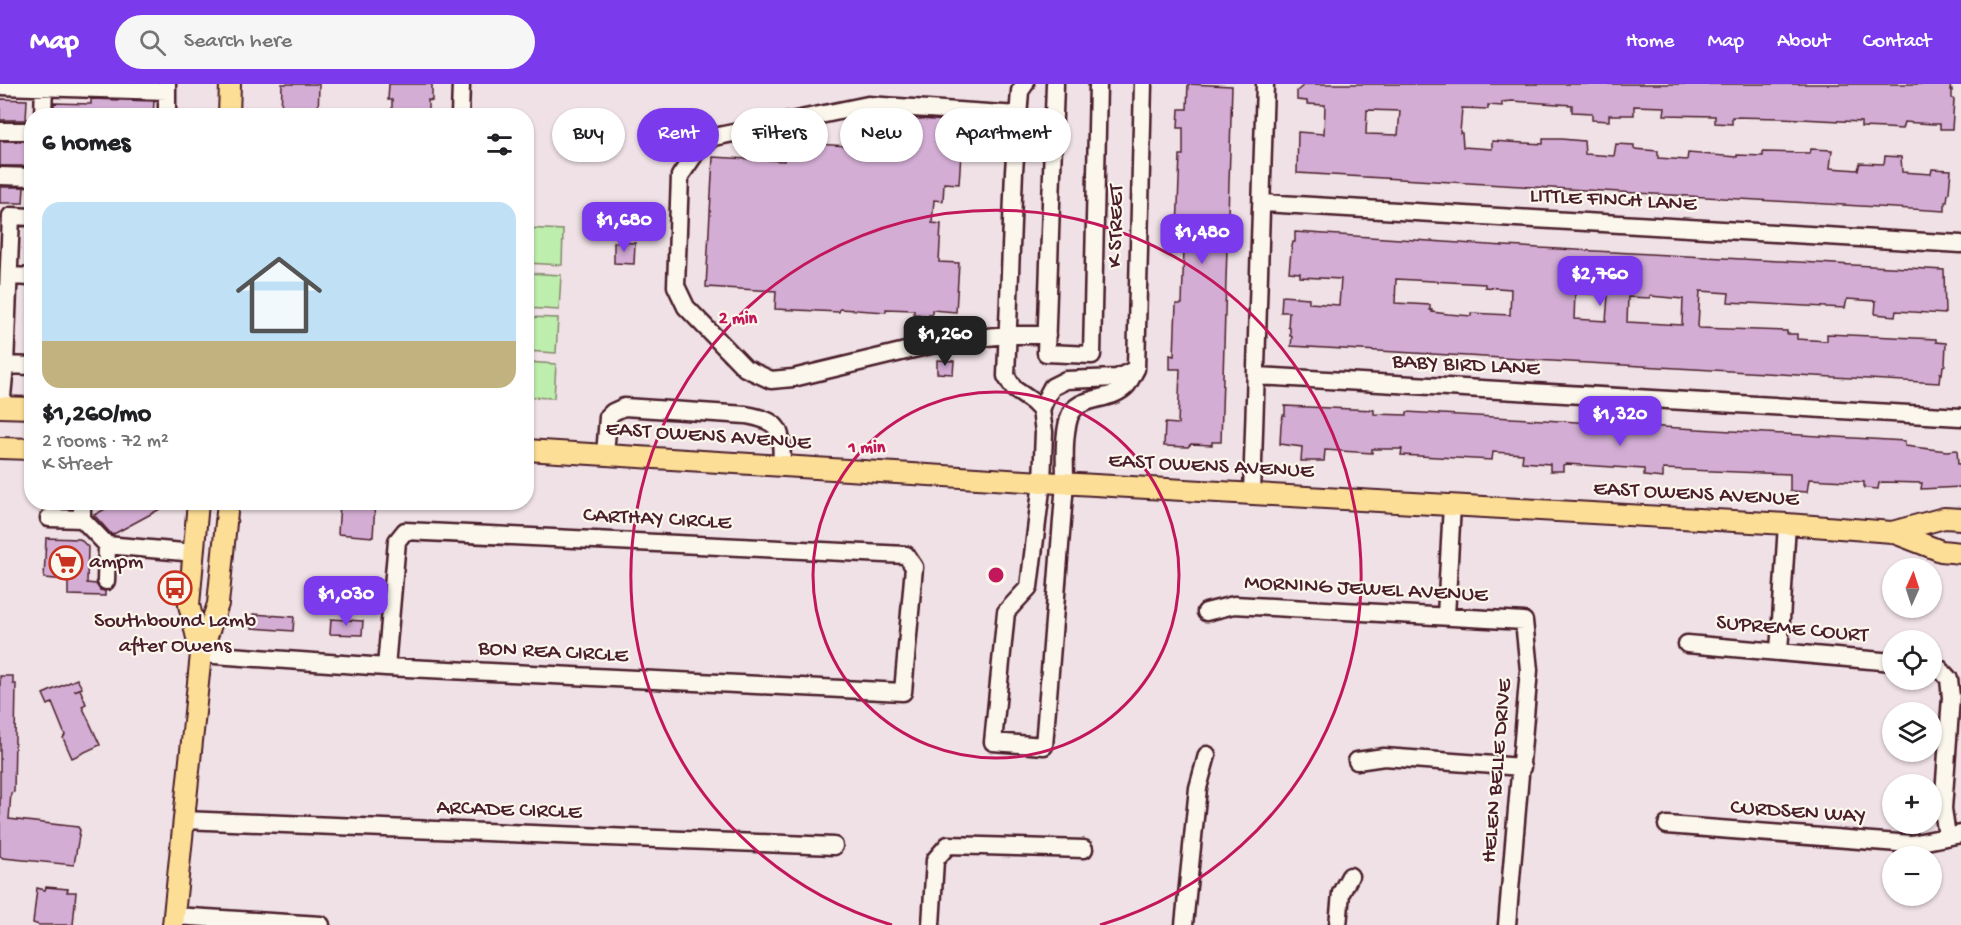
<!DOCTYPE html>
<meta charset="utf-8">
<style>
:root{--surface:#fff;--page:#f6f6f6;--text:#202124;--muted:#757577;--line:#e0e0e0;--accent:#7c3aed}
body{margin:0;font-family:"Gochi Hand",sans-serif;background:var(--page);color:var(--text);height:100vh;display:flex;flex-direction:column;font-size:22px;white-space:nowrap}
*{box-sizing:border-box;margin:0}
p{font-size:20px;color:var(--muted)}
.icon{flex:none;width:33px;height:33px;fill:none;stroke:currentColor;stroke-width:2;stroke-linecap:round;stroke-linejoin:round}
.map{position:relative;flex:1;overflow:hidden}
.side{position:absolute;left:24px;top:24px;width:510px;height:402px;display:flex;flex-direction:column;background:var(--surface);border-radius:24px;box-shadow:0 2px 4px #0004}
.side>*{flex:none}
.top-card{position:absolute;left:552px;top:24px;width:570px;height:54px;display:flex;gap:12px}
.needle{width:39px;rotate:3deg}
.fabs{position:absolute;left:1882px;top:474px;display:grid;gap:12px}
.fabs a{display:grid;place-items:center;width:60px;height:60px;border-radius:50%;background:var(--surface);box-shadow:0 2px 4px #0004;font-size:30px}
.price{position:absolute;translate:-50% -51px;padding:0 14px;border-radius:12px;background:var(--accent);color:#fff;font-size:20px;line-height:39px;filter:drop-shadow(0 2px 3px #0008)}
.price::after{content:'';position:absolute;left:50%;top:36px;width:18px;height:14px;margin-left:-9px;background:inherit;clip-path:polygon(0 0,100% 0,50% 100%)}
.price.current{background:#222;color:#fff}
ul{padding:0;list-style:none}
li{display:grid;align-content:center;gap:12px;height:318px;padding:0 18px}
li+li{border-top:2px solid var(--line)}
li span{display:grid;place-items:center;height:186px;border-radius:18px;color:#555}
li>.icon{margin-inline-start:auto}
span .icon{width:108px;height:108px;fill:#fffc;stroke-width:1}
li b{font-size:26px}
h2{display:flex;justify-content:space-between;align-items:center;height:72px;padding:0 18px;font-size:26px}
.tag{padding:0 21px;border-radius:27px;background:var(--surface);box-shadow:0 2px 4px #0004;font-size:21px;line-height:54px}
.tag.current{background:var(--accent);color:#fff}
header{display:flex;align-items:center;gap:36px;box-sizing:border-box;height:84px;padding:0 30px;background:var(--accent);color:#fff}
header strong{font-size:28px}
nav{display:flex;gap:33px;margin-inline-start:auto;font-size:21px}
.search{width:420px;height:54px;background:var(--page);display:flex;align-items:center;gap:15px;box-sizing:border-box;padding:0 21px;border-radius:33px;color:var(--muted);font-size:22px}
.map>svg:first-child{display:block}
.green{fill:#beeead;stroke:#84866c;stroke-width:1.5}
.building{fill:#d3add4;stroke:#4a1f2b;stroke-width:1.5;fill-rule:evenodd}
.lines{fill:none;stroke-linecap:round;stroke-linejoin:round}
.minor-casing{stroke:#4a1f2b;stroke-width:21}
.major-casing{stroke:#4a1f2b;stroke-width:24}
.minor{stroke:#fbf7ec;stroke-width:16}
.major{stroke:#fdde96;stroke-width:20}
.ring{fill:none;stroke:#c2185b;stroke-width:3}
.labels{text-anchor:middle;dominant-baseline:central;stroke-width:4.5;stroke-linejoin:round;paint-order:stroke}
.street-label{font-size:22px;fill:#4a1f2b;stroke:#fbf7ec}
.poi-label{font-size:22px;fill:#4a1f2b;stroke:#fbf7ec;text-anchor:start}
.centre{fill:#c2185b;stroke:#fbf7ec;stroke-width:3}
.ring-label{font-size:18px;text-anchor:middle;font-weight:bold;fill:#c2185b;stroke:#fbf7ec;stroke-width:4.5;stroke-linejoin:round;paint-order:stroke}
</style>
<header>
<strong>Map</strong>
<div class="search"><svg class="icon" aria-label="search" viewBox="0 0 24 24"><circle cx="10" cy="10" r="6"/><path d="M15 15l6 6"/></svg>Search here</div>
<nav><a>Home</a><a>Map</a><a>About</a><a>Contact</a></nav>
</header>
<div class="map">
<svg width="1961" height="841" viewBox="0 0 1961 841">
<rect width="100%" height="100%" fill="#efe1e5"/>
<filter id="ink" filterUnits="userSpaceOnUse"><feTurbulence type="fractalNoise" baseFrequency=".0167" numOctaves="2"/><feDisplacementMap in="SourceGraphic" scale="12" xChannelSelector="R" yChannelSelector="G"/><feConvolveMatrix kernelMatrix="1 2 1 2 8 2 1 2 1" color-interpolation-filters="sRGB"/></filter>
<g filter="url(#ink)">
<path class="green" d="M 526,144 L 563,146 L 562,181 L 527,179 Z
M 527,189 L 561,191 L 559,226 L 527,224 Z
M 526,233 L 558,234 L 556,269 L 527,267 Z
M 526,278 L 556,280 L 554,314 L 527,313 Z"/>
<path class="building" d="M 282,0 L 319,0 L 318,32 L 281,32 Z
M 389,0 L 432,0 L 432,17 L 428,16 L 428,32 L 392,32 L 392,16 L 388,16 Z
M 1188,0 L 1232,2 L 1221,358 L 1212,358 L 1212,361 L 1191,360 L 1188,363 L 1164,362 L 1165,339 L 1178,340 L 1180,285 L 1170,285 L 1170,271 L 1174,272 L 1176,220 L 1182,220 L 1184,165 L 1174,164 L 1175,146 L 1177,146 L 1180,71 L 1183,71 L 1183,44 L 1178,44 L 1179,25 L 1187,25 Z
M 1305,0 L 1951,0 L 1950,6 L 1952,6 L 1952,14 L 1954,16 L 1952,45 L 1940,45 L 1940,40 L 1933,40 L 1904,38 L 1902,45 L 1886,44 L 1861,43 L 1861,38 L 1781,34 L 1732,33 L 1732,40 L 1715,39 L 1715,32 L 1664,31 L 1665,23 L 1634,22 L 1634,31 L 1609,31 L 1609,37 L 1592,36 L 1592,29 L 1572,28 L 1572,21 L 1512,17 L 1502,18 L 1502,22 L 1488,21 L 1488,25 L 1462,24 L 1460,49 L 1462,49 L 1463,63 L 1492,65 L 1492,57 L 1543,60 L 1543,55 L 1561,55 L 1584,57 L 1585,70 L 1614,72 L 1616,60 L 1634,61 L 1634,65 L 1658,67 L 1658,74 L 1687,76 L 1688,69 L 1737,73 L 1737,71 L 1763,72 L 1763,68 L 1810,69 L 1811,65 L 1832,66 L 1830,84 L 1858,86 L 1860,79 L 1884,80 L 1885,72 L 1901,73 L 1902,88 L 1931,90 L 1932,85 L 1951,86 L 1949,108 L 1948,110 L 1947,117 L 1945,117 L 1945,127 L 1297,89 L 1298,48 L 1324,50 L 1325,21 L 1307,20 L 1307,17 L 1297,16 L 1297,7 ZM 1367,26 L 1400,27 L 1398,51 L 1366,50 Z
M 0,15 L 27,16 L 26,36 L 0,36 Z
M 91,15 L 154,17 L 153,32 L 54,32 L 54,19 L 91,20 Z
M 876,32 L 948,37 L 947,54 L 962,55 L 959,100 L 944,99 L 943,117 L 934,116 L 932,139 L 941,140 L 939,178 L 959,179 L 956,228 L 932,226 L 932,231 L 914,230 L 914,226 L 886,225 L 886,228 L 840,225 L 839,228 L 775,225 L 776,207 L 706,203 L 713,73 L 784,77 L 785,58 L 848,62 L 849,47 L 875,48 Z
M 0,57 L 26,57 L 26,82 L 0,82 Z
M 0,103 L 24,103 L 23,119 L 0,119 Z
M 1295,148 L 1504,162 L 1944,186 L 1945,230 L 1896,227 L 1895,232 L 1875,230 L 1876,217 L 1847,215 L 1845,224 L 1728,218 L 1729,209 L 1700,207 L 1698,242 L 1699,244 L 1787,247 L 1787,250 L 1797,250 L 1797,255 L 1827,257 L 1827,250 L 1936,255 L 1936,258 L 1946,259 L 1945,281 L 1943,282 L 1942,290 L 1940,289 L 1939,299 L 1291,262 L 1292,252 L 1290,252 L 1290,244 L 1288,243 L 1289,228 L 1281,228 L 1282,212 L 1309,214 L 1309,219 L 1339,221 L 1341,195 L 1300,193 L 1300,189 L 1289,188 L 1291,167 L 1293,158 L 1295,158 ZM 1396,195 L 1485,200 L 1485,203 L 1511,205 L 1510,231 L 1471,229 L 1471,232 L 1448,230 L 1432,228 L 1432,226 L 1430,226 L 1430,221 L 1395,219 ZM 1575,209 L 1608,211 L 1606,237 L 1574,235 ZM 1650,212 L 1683,215 L 1682,241 L 1627,238 L 1628,213 L 1650,214 Z
M 614,158 L 635,159 L 634,180 L 614,179 Z
M 937,276 L 954,277 L 953,290 L 937,289 Z
M 1285,322 L 1374,326 L 1374,330 L 1407,331 L 1407,328 L 1905,357 L 1905,362 L 1947,367 L 1957,366 L 1958,380 L 1961,380 L 1961,403 L 1921,405 L 1922,399 L 1882,398 L 1879,399 L 1878,405 L 1864,404 L 1864,398 L 1809,395 L 1807,408 L 1790,407 L 1790,390 L 1663,385 L 1663,394 L 1644,392 L 1644,385 L 1566,380 L 1563,381 L 1563,387 L 1550,387 L 1550,380 L 1522,378 L 1523,370 L 1493,368 L 1492,376 L 1401,371 L 1402,365 L 1372,365 L 1372,369 L 1325,366 L 1324,377 L 1301,377 L 1302,363 L 1280,360 L 1281,340 L 1283,331 L 1285,331 Z
M 118,418 L 173,418 L 112,451 L 94,431 Z
M 340,418 L 375,418 L 373,453 L 338,450 Z
M 46,454 L 80,455 L 88,463 L 87,499 L 96,500 L 100,506 L 105,507 L 105,512 L 68,511 L 68,496 L 44,494 Z
M 253,530 L 294,533 L 293,547 L 252,544 Z
M 331,535 L 363,537 L 362,551 L 330,550 Z
M 0,592 L 13,592 L 13,600 L 16,600 L 14,708 L 11,709 L 9,735 L 78,743 L 80,746 L 74,781 L 3,774 L 0,772 Z
M 77,595 L 82,604 L 74,607 L 80,605 L 86,620 L 82,622 L 100,661 L 72,674 L 63,654 L 65,651 L 52,619 L 48,621 L 43,610 Z
M 46,803 L 68,805 L 67,808 L 76,808 L 73,841 L 39,841 L 33,839 L 37,804 L 45,806 Z"/>
<g class="lines">
<g class="minor-casing">
<path id="minor" d="M 1025,0 L 1020,7 L 1014,87 L 1006,292 L 1014,305 L 1033,318 L 1041,326
M 1055,0 L 1046,269 L 1092,271 L 1098,0
M 0,2 L 167,7
M 1018,31 L 868,21 L 714,53 L 697,67 L 680,92 L 676,202 L 686,223 L 745,284 L 771,296 L 793,294 L 947,257 L 1007,251 L 1047,251
M 43,32 L 44,0
M 167,32 L 167,0
M 460,32 L 461,0
M 0,47 L 32,47
M 0,92 L 32,93
M 1262,119 L 1961,160
M 9,192 L 32,193
M 5,281 L 32,282
M 1136,285 L 1117,294 L 1066,296 L 1052,303 L 1044,318 L 1041,326 L 1044,348 L 1042,398 L 1029,503 L 1006,528 L 993,658 L 1044,662 L 1065,399 C 1065,378 1063,354 1069,334 C 1076,310 1112,319 1127,301 C 1130,297 1133,290 1136,285 L 1143,0
M 1257,292 L 1961,333
M 1,323 L 5,281 L 11,132 L 32,133
M 605,371 L 608,333 L 613,328 L 624,323 L 746,331 C 784,338 781,347 782,381
M 1252,410 L 1265,0
M 82,418 L 82,435 L 107,461 L 194,469
M 49,434 L 82,435
M 106,497 L 107,461
M 1206,528 L 1234,521 L 1524,537 L 1529,586 L 1507,841
M 1446,532 L 1452,421
M 1687,560 L 1893,578
M 1779,568 L 1787,440
M 201,570 L 386,583 L 903,608 L 914,483 L 906,471 L 405,447 L 397,457 L 386,583
M 1932,583 L 1940,585 L 1949,595 L 1951,613 L 1943,725 L 1947,752
M 1357,677 L 1384,673 L 1522,683
M 183,736 L 834,762
M 1667,741 L 1911,760 L 1961,750
M 174,832 L 321,841
M 931,841 L 935,776 L 948,761 L 1084,765
M 1184,841 L 1198,704 L 1207,671
M 1338,841 L 1341,809 L 1350,792"/>
</g>
<g class="major-casing">
<path id="major" d="M 229,32 L 230,0
M 0,323 L 32,324
M 0,364 L 32,365
M 526,366 L 1042,398 L 1787,440 L 1892,448 L 1941,467 L 1961,469
M 198,418 L 189,521 L 201,570
M 1892,448 L 1944,434 L 1961,435
M 173,841 L 201,570 L 218,520 L 228,418"/>
</g>
<use href="#minor" class="minor"/>
<use href="#major" class="major"/>
</g>
</g>
<g class="ring">
<circle cx="996" cy="491" r="183"/>
<path d="M892 841A365 365 0 1 1 1100 841"/>
</g>
<defs>
<g id="supermarket-ring" transform="scale(1.725)"><circle r="9.5" fill="#fbf7ec" stroke="#c8321e" stroke-width="1.5"/><path d="M-6-5.5h2.5l.6 2H6L4.5 2H-2.5L-4.4-4H-6ZM-1.5 3.2a1.3 1.3 0 1 0 .1 0ZM3 3.2a1.3 1.3 0 1 0 .1 0Z" fill="#c8321e"/></g>
<g id="bus-ring" transform="scale(1.725)"><circle r="9.5" fill="#fbf7ec" stroke="#c8321e" stroke-width="1.5"/><path d="M-5-6H5V4H4V6H2V4H-2V6H-4V4H-5ZM-3.5-4V0h7V-4ZM-3.5 1.2v1.5H-2V1.2ZM2 1.2v1.5H3.5V1.2Z" fill="#c8321e"/></g>
</defs>
<g fill-rule="evenodd">
<use href="#supermarket-ring" x="66" y="479"/>
<use href="#bus-ring" x="175" y="504"/>
</g>
<g class="labels">
<g class="street-label">
<text transform="translate(1613 117) rotate(3)">LITTLE FINCH LANE</text>
<text transform="translate(1117 142) rotate(-89)">K STREET</text>
<text transform="translate(1466 282) rotate(3)">BABY BIRD LANE</text>
<text transform="translate(708 353) rotate(4)">EAST OWENS AVENUE</text>
<text transform="translate(1211 383) rotate(3)">EAST OWENS AVENUE</text>
<text transform="translate(1696 411) rotate(3)">EAST OWENS AVENUE</text>
<text transform="translate(657 436) rotate(3)">CARTHAY CIRCLE</text>
<text transform="translate(1366 506) rotate(3)">MORNING JEWEL AVENUE</text>
<text transform="translate(1792 546) rotate(5)">SUPREME COURT</text>
<text transform="translate(553 569) rotate(3)">BON REA CIRCLE</text>
<text transform="translate(1498 687) rotate(-85)">HELEN BELLE DRIVE</text>
<text transform="translate(509 727) rotate(2)">ARCADE CIRCLE</text>
<text transform="translate(1798 729) rotate(4)">CURDSEN WAY</text>
</g>
<g class="poi-label">
<text x="89" y="479">ampm</text>
<text x="175" y="538" text-anchor="middle">Southbound Lamb<tspan x="175" dy="25">after Owens</tspan></text>
</g>
</g>
<circle cx="996" cy="491" r="9" class="centre"/>
<g class="ring-label">
<text x="738" y="239">2 min</text>
<text x="867" y="368">1 min</text>
</g>
</svg>
<div class="fabs">
<a><svg class="needle" viewBox="-14 -14 28 28"><path d="M0-13l5 13h-10z" fill="#e53935"/><path d="M0 13l5-13h-10z" fill="#757577"/></svg></a>
<a><svg class="icon" aria-label="locate" viewBox="0 0 24 24"><circle cx="12" cy="12" r="6"/><path d="M12 2v4M12 18v4M2 12h4M18 12h4"/></svg></a>
<a><svg class="icon" aria-label="layers" viewBox="0 0 24 24"><path d="M12 4l9 5-9 5-9-5zM3 14l9 5 9-5"/></svg></a>
<a>+</a>
<a>−</a>
</div>
<b class="price" style="left:624px;top:169px">$1,680</b>
<b class="price" style="left:1202px;top:181px">$1,480</b>
<b class="price" style="left:1600px;top:223px">$2,760</b>
<b class="price current" style="left:945px;top:283px">$1,260</b>
<b class="price" style="left:1620px;top:363px">$1,320</b>
<b class="price" style="left:346px;top:543px">$1,030</b>
<div class="top-card">
<a class="tag">Buy</a>
<a class="tag current">Rent</a>
<a class="tag">Filters</a>
<a class="tag">New</a>
<a class="tag">Apartment</a>
</div>
<section class="side">
<h2>6 homes<svg class="icon" aria-label="filters" viewBox="0 0 24 24"><path d="M4 7h16M4 17h16"/><circle cx="9" cy="7" r="2"/><circle cx="15" cy="17" r="2"/></svg></h2>
<ul>
<li><span style="background:linear-gradient(#bfe0f5 75%,#c2b280 0)"><svg class="icon" aria-label="home" viewBox="0 0 24 24"><path d="M3 11l9-7 9 7M6 9v11h12V9"/></svg></span><div><b>$1,260/mo</b><p>2 rooms · 72 m²</p><p>K Street</p></div></li>
</ul>
</section>
</div>
